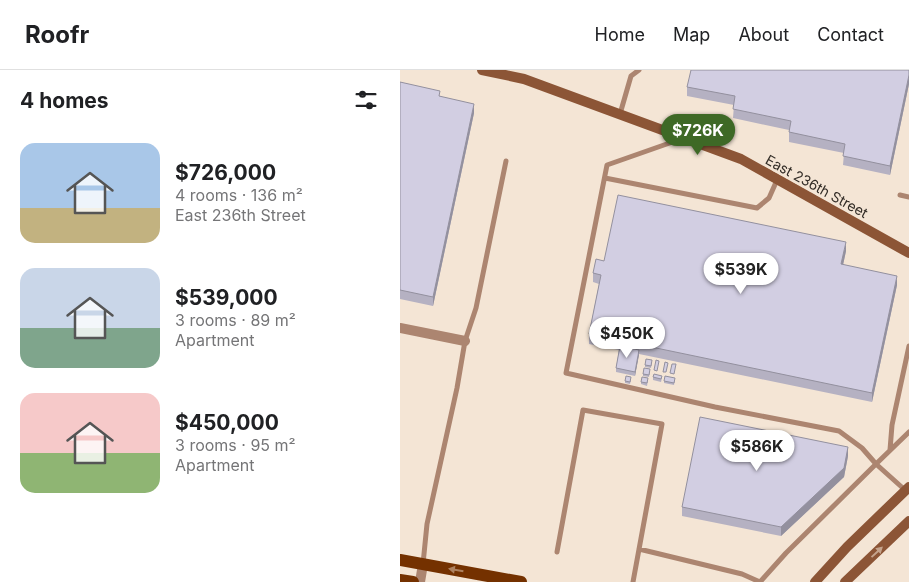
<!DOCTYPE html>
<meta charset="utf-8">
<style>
:root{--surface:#fff;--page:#f6f6f6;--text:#202124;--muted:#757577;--line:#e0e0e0;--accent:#3e6926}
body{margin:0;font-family:Inter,sans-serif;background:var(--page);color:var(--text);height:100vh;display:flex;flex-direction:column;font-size:19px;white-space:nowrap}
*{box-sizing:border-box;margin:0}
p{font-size:16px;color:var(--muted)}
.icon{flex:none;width:28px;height:28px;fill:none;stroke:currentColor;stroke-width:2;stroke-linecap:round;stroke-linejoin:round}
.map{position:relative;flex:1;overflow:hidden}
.side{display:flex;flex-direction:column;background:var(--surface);width:400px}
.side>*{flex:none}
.price{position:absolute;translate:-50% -42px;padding:0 11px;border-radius:18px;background:#fff;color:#222;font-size:16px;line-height:32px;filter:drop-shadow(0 1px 2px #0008)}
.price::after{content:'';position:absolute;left:50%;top:30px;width:15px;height:11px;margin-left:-8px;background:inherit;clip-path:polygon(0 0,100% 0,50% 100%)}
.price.current{background:var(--accent);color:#fff}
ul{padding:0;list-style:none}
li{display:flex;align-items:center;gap:15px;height:125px;padding:0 20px}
li span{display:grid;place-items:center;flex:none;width:140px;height:100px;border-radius:15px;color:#555}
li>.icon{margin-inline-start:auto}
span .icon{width:60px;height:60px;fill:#fffc;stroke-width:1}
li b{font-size:21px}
h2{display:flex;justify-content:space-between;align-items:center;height:60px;padding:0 20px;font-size:21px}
header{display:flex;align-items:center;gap:30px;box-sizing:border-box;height:70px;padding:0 25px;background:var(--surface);border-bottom:1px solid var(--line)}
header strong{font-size:24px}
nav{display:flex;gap:28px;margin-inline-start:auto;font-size:18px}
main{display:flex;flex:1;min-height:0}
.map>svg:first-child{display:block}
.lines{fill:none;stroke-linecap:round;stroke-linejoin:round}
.lane{stroke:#ac8570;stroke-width:5}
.street{stroke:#ac8570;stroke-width:10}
.secondary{stroke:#8c5536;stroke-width:10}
.primary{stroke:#743100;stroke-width:12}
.wall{fill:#b5b1c2}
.shaded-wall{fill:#93909e}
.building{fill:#d2cee2;stroke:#93909e}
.oneway{fill:#c5a48d}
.oneway2{fill:#ae8260}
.labels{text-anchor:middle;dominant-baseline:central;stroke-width:5;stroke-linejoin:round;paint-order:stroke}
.street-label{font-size:14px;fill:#332d27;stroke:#f4e5d5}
</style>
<header>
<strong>Roofr</strong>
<nav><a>Home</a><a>Map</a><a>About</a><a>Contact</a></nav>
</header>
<main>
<section class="side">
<h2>4 homes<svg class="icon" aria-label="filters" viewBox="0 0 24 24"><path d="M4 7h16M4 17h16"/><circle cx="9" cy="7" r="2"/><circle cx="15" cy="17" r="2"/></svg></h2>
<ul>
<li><span style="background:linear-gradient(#a9c7e8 65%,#c2b280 0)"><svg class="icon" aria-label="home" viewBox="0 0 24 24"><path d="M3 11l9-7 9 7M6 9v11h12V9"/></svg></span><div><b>$726,000</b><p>4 rooms · 136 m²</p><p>East 236th Street</p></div></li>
<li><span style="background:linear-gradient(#c9d6e8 60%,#7fa58c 0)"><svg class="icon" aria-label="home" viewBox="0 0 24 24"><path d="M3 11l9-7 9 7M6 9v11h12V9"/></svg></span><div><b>$539,000</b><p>3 rooms · 89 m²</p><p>Apartment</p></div></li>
<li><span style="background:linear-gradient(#f6c9c9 60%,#8fb573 0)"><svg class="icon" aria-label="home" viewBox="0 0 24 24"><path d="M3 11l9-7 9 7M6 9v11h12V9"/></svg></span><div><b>$450,000</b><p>3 rooms · 95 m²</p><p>Apartment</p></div></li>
</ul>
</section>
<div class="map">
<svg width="509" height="512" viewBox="0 0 509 512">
<rect width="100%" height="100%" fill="#f4e5d5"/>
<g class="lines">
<path class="lane" d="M 220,44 L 231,6 L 239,0
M 281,69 L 207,95 L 166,303 L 315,337 L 439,361 L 462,378 L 476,394 L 509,362
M 205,108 L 357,138 L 369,128 L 377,110
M 500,125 L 509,127
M 490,380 L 492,355 L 509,276
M 239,479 L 342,504 L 360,512 L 386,483 L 476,394 L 505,420
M 157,482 L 183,340 L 262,354 L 233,512
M 23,494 L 27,454 L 57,318 L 65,271 L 76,238 L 106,91"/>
<path class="street" d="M 0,258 L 65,271
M 20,512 L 23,494"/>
<path class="secondary" d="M 82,0 L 124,9 L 341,89 L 509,183
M 415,512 L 447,477 L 509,417
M 445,512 L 509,451"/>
<path class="primary" d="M 0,490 L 121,512
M 0,510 L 13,512"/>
</g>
<path class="wall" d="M 509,0 L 509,14 L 490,105 L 443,95 L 444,83 L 389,72 L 389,60 L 333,48 L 334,35 L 287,26 L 287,17 Z
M 0,12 L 40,26 L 74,43 L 33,236 L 0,229 Z
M 446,181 L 443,195 L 497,215 L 472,332 L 239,284 L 235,306 L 216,302 L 216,298 L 219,280 L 189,274 L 189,264 L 199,214 L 193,212 L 193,203 L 204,191 Z
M 252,292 L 251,298 L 245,297 L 245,295 Z
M 250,301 L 249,307 L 243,306 L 243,304 Z
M 253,307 L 262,308 L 261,312 L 253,310 Z
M 231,310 L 230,314 L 225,313 L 225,311 Z
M 248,310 L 247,316 L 241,314 L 241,312 Z
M 275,310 L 274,315 L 264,313 L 264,311 Z
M 448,386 L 444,407 L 381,466 L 282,446 L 282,437 Z"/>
<path class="shaded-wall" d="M 509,5 L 509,14 L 490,105 L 490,96 Z
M 74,34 L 74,43 L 33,236 L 33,227 Z
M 446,172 L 446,181 L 441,204 L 441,194 Z
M 497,206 L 497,215 L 472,332 L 472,323 Z
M 239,280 L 239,285 L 235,306 L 235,302 Z
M 448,377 L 448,386 L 444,407 L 381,466 L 381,457 Z"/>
<path class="building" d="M 291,0 L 509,0 L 509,5 L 490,96 L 443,86 L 445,74 L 389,62 L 391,51 L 333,39 L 335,26 L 287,17 Z
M 0,12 L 40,21 L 39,26 L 74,34 L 33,227 L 0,220 Z
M 218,125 L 446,172 L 441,194 L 497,206 L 472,323 L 189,264 L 201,205 L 193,203 L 196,189 L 204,191 Z
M 220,276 L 239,280 L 235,302 L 216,298 Z
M 246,289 L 252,290 L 251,296 L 245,295 Z
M 256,290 L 259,291 L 257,301 L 254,300 Z
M 265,292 L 268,293 L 266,302 L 263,302 Z
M 272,294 L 276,294 L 274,304 L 270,303 Z
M 244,298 L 250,299 L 249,305 L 243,304 Z
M 254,304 L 262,306 L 261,309 L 253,307 Z
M 226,306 L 231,307 L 230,312 L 225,311 Z
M 265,306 L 275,308 L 274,313 L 264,311 Z
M 242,307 L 248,308 L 247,313 L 241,312 Z
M 300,347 L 448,377 L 444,398 L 381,457 L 282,437 Z"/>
<defs><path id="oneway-solid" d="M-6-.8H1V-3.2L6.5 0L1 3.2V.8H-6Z" transform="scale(1.25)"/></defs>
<use class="oneway" href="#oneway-solid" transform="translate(477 482) rotate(-43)"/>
<use class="oneway2" href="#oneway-solid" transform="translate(56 500) rotate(-170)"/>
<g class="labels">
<g class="street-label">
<text transform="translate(417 116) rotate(29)">East 236th Street</text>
</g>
</g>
</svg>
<b class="price current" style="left:298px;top:86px">$726K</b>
<b class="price" style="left:341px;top:225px">$539K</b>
<b class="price" style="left:227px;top:289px">$450K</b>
<b class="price" style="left:357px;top:402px">$586K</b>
</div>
</main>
